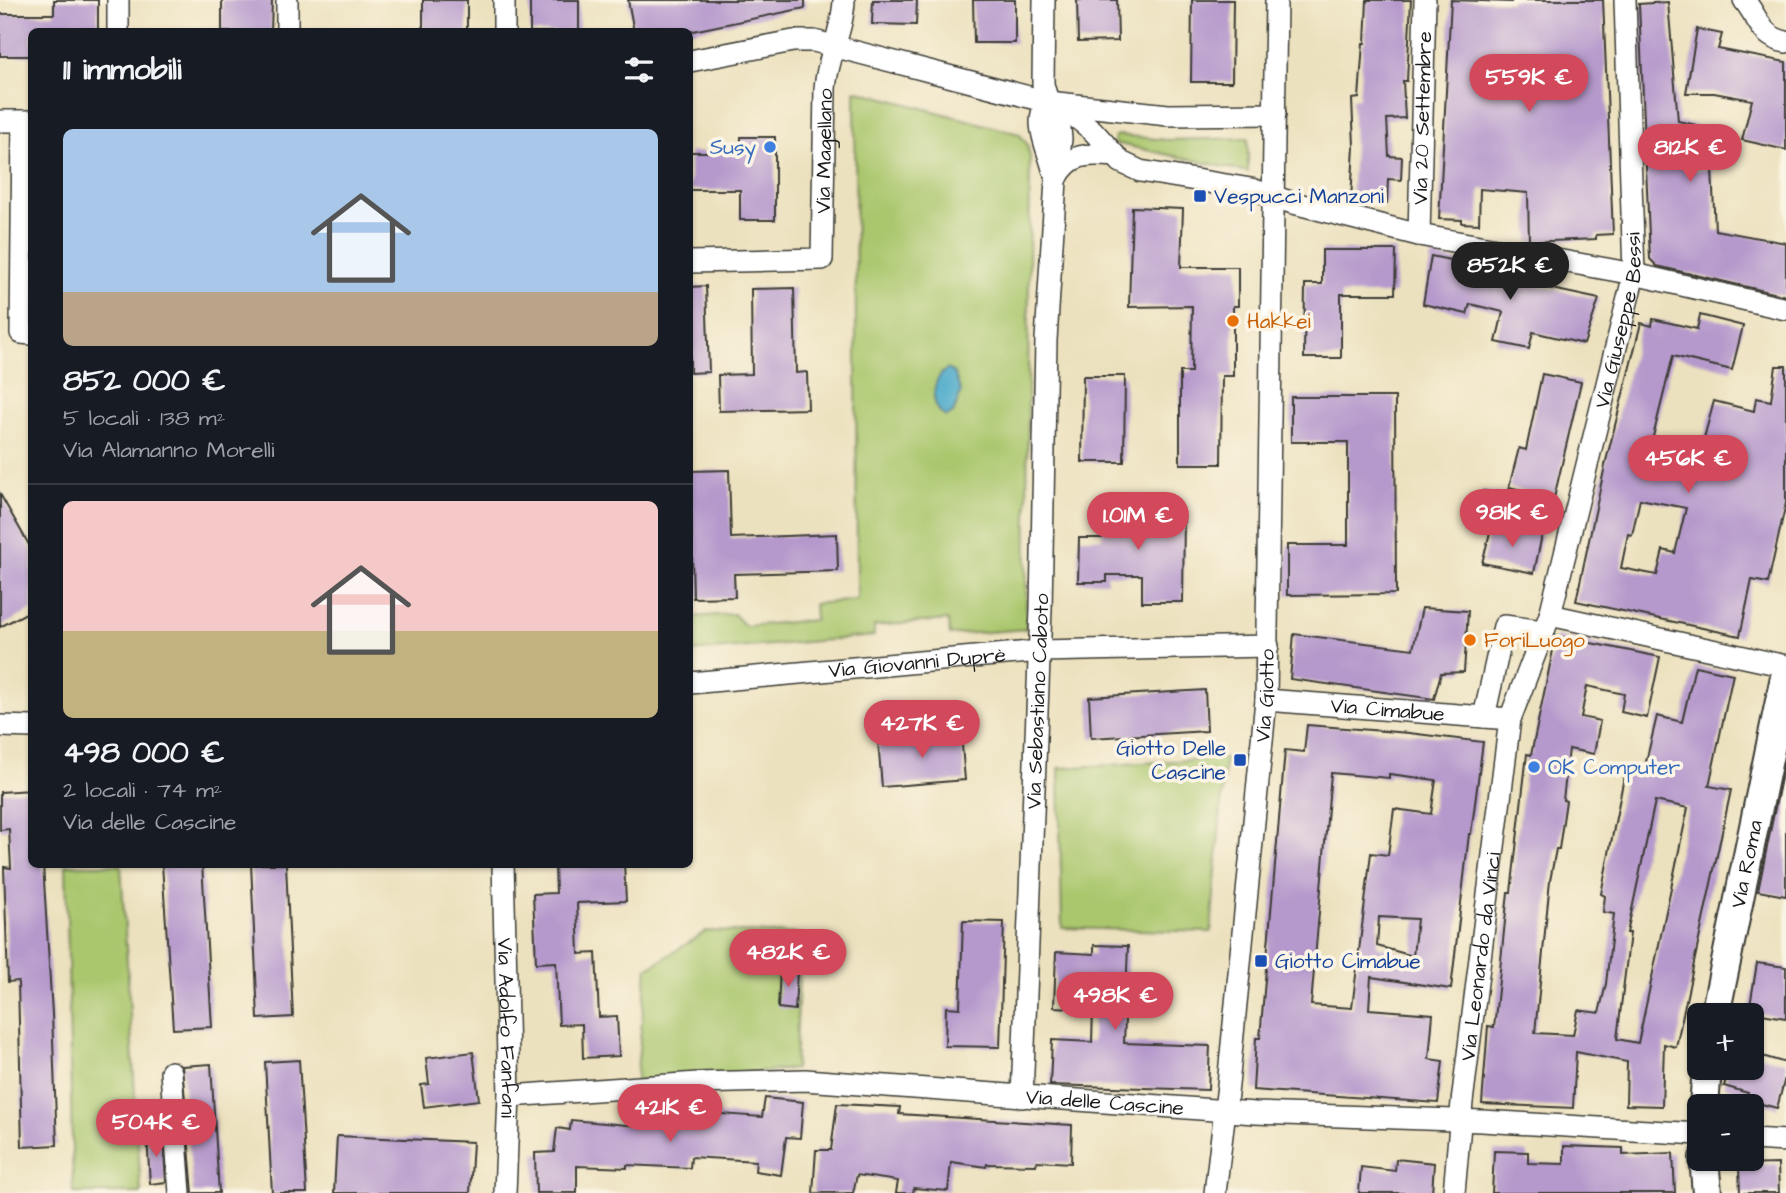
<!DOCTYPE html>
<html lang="it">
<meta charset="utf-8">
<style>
:root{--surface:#171b24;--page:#20242c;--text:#f1f3f6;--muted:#9ea1a6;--line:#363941;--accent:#d1495b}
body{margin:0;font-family:"Architects Daughter",sans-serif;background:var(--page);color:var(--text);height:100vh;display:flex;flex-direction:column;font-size:26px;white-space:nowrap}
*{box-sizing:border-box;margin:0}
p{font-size:23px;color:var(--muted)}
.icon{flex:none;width:38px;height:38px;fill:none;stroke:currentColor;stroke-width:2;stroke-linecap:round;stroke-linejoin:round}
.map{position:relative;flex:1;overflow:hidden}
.sheet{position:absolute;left:28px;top:28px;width:665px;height:840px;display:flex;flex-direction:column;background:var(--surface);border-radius:10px;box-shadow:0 2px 5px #0004}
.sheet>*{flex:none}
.fabs{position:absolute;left:1687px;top:1003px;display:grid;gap:14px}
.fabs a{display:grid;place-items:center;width:77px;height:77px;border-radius:10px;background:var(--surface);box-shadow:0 2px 5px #0004;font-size:35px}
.price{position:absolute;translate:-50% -60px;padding:0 16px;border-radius:24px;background:var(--accent);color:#fff;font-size:23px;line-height:46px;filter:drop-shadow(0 2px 4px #0008)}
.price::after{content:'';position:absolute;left:50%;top:42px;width:21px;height:16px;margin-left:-10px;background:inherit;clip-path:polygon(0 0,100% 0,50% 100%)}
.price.current{background:#222;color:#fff}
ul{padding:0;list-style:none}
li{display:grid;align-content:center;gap:14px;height:371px;padding:0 35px}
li+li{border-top:2px solid var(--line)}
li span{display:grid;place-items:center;height:217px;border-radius:10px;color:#555}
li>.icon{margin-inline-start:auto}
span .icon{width:126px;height:126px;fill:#fffc;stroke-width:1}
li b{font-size:30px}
h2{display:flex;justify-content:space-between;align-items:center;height:84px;padding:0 35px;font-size:30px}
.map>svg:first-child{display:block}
.green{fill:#abc76e;stroke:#647245;stroke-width:2;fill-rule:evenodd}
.water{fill:#4caacb;stroke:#346374;stroke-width:2}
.building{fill:#b599cc;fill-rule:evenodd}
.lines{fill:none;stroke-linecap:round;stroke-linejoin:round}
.minor-casing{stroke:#3b3a34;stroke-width:24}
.major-casing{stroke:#3b3a34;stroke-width:32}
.minor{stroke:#fff;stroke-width:21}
.major{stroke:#fff;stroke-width:28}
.shop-dot{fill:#3f7fe0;stroke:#fcf5e5;stroke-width:2.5}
.transit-dot{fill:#1a4fb4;stroke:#fcf5e5;stroke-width:2.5}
.food-dot{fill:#e8710a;stroke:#fcf5e5;stroke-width:2.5}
.labels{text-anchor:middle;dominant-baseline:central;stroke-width:7;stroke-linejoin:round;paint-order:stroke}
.street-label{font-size:21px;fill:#1c1c1c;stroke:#fcf5e5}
.shop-label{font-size:21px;fill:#366cbe;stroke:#fcf5e5;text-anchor:end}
.transit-label{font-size:21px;fill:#164399;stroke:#fcf5e5;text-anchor:start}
.food-label{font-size:21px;fill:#c56008;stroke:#fcf5e5;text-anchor:start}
</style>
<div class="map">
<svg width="1786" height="1193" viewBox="0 0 1786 1193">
<rect width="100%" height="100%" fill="#fcf5e5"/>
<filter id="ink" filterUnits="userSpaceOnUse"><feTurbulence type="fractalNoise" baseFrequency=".0143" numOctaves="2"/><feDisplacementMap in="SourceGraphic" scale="14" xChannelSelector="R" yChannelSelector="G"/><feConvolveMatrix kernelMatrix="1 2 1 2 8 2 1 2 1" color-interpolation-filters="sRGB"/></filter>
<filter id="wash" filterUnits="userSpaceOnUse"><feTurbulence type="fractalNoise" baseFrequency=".00686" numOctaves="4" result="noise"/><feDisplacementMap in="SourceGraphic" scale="28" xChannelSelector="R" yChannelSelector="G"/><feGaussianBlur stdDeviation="1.57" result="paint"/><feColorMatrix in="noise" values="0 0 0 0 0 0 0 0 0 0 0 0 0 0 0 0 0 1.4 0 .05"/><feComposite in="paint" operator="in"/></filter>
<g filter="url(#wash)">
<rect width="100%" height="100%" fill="#ece1be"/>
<path class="green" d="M 855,90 L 1019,134 L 1027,144 L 1030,157 L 1026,629 L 950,635 L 948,620 L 874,626 L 874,636 L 690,652 L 690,617 L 734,614 L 745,626 L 815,620 L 814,604 L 857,600 ZM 942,373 L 954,373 C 961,393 962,394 953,413 L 940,409 L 937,381 Z
M 1118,135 L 1167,140 L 1248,138 L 1248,172 L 1114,143 L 1115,136 Z
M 1225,758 L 1211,932 L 1062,928 L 1059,768 Z
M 66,865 L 121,865 L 141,1193 L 73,1193 Z
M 707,931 L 801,934 L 795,1069 L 636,1081 L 647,969 Z"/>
<path class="water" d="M 947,369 L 954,373 L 961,392 L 953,413 L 946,417 C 929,406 931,380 947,369 Z"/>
<g id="blocks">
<path class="building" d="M 54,0 L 98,0 L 98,32 L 32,32 L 32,56 L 0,56 L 0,14 L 54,14 Z
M 222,0 L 272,0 L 271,32 L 222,32 Z
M 423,0 L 467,0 L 467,32 L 423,32 Z
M 530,0 L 579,0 L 579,32 L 530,32 Z
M 628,0 L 805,0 L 805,8 L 688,32 L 634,32 Z
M 873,0 L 917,0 L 916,25 L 872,24 Z
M 973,0 L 1015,0 L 1015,43 L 974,43 Z
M 1077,0 L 1117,0 L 1118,41 L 1078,42 Z
M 1192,0 L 1233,0 L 1232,82 L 1191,82 Z
M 1367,0 L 1411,0 L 1407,81 L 1403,81 L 1405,118 L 1387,119 L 1389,156 L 1402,157 L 1401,180 L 1388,179 L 1387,203 L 1351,201 L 1354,146 L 1352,99 L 1359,98 L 1363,43 L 1365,43 Z
M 1451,0 L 1511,2 L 1511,0 L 1603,0 L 1613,234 L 1596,235 L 1596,239 L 1529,242 L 1528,193 L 1480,189 L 1479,224 L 1462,223 L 1462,220 L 1439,219 Z
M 1668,2 L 1678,121 L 1696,125 L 1689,170 L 1712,169 L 1715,230 L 1786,243 L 1786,296 L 1657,266 L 1650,259 L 1639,4 Z
M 1697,29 L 1722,34 L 1718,49 L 1786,62 L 1786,150 L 1742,140 L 1752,100 L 1714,93 L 1686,93 Z
M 741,137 L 775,137 L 775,220 L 740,220 L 740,190 L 690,190 L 690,152 L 741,152 Z
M 1132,207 L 1183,209 L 1181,267 L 1238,267 L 1238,306 L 1233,306 L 1233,376 L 1222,376 L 1221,464 L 1180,464 L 1180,372 L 1191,372 L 1192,306 L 1129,307 Z
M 1322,250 L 1396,250 L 1395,294 L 1341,294 L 1341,358 L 1304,358 L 1305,284 L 1322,284 Z
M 1431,256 L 1526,276 L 1524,283 L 1599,299 L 1584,344 L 1533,332 L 1529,349 L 1496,342 L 1503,312 L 1470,304 L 1467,314 L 1423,304 Z
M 706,286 L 709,372 L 690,373 L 690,287 Z
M 794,288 L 796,373 L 807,372 L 808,409 L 719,411 L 718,375 L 752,374 L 751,289 Z
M 1700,315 L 1743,326 L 1732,370 L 1673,356 L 1645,469 L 1693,479 L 1714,401 L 1754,411 L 1756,398 L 1771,401 L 1776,366 L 1786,366 L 1786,503 L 1768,583 L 1752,580 L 1740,636 L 1576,601 L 1606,461 L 1641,323 L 1652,326 L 1653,319 L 1697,329 ZM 1640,499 L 1686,508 L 1675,553 L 1663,550 L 1657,575 L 1621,568 L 1628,534 L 1632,535 Z
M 1542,374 L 1581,382 L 1554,498 L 1509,487 L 1519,448 L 1526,450 Z
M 1083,376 L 1125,376 L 1124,462 L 1082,462 Z
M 1291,397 L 1395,397 L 1396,594 L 1287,595 L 1287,545 L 1348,545 L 1348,442 L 1291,442 Z
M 729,470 L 731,538 L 837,534 L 838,571 L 734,574 L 735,597 L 693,598 L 690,471 Z
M 1483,491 L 1501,494 L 1496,515 L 1478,511 Z
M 0,494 L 32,550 L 32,610 L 0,627 Z
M 1102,510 L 1168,510 L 1168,515 L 1184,515 L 1183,602 L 1142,602 L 1142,575 L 1107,575 L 1107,582 L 1078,582 L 1079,538 L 1102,538 Z
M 1492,525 L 1542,535 L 1534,573 L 1482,563 Z
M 1422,608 L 1468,611 L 1464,672 L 1441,673 L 1434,699 L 1290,679 L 1294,634 L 1413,649 Z
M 1556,636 L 1660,657 L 1647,718 L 1621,712 L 1624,694 L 1587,686 L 1581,717 L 1600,721 L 1594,754 L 1569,749 L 1563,800 L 1566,801 L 1559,849 L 1556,849 L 1550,881 L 1535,1033 L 1573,1035 L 1578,1010 L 1599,1013 L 1606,984 L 1614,914 L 1603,912 L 1605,896 L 1601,894 L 1626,767 L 1644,770 L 1657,716 L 1682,722 L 1695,666 L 1733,674 L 1709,786 L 1731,790 L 1676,1047 L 1664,1044 L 1662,1106 L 1626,1105 L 1627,1062 L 1576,1052 L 1573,1108 L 1482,1104 L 1488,1026 L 1494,1027 L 1495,1019 L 1508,892 L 1511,892 L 1527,754 L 1531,755 ZM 1655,801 L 1688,808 L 1638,1043 L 1617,1039 L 1630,933 L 1627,933 Z
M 1205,690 L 1207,731 L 1091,738 L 1089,697 Z
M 1307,725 L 1409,733 L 1483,742 L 1471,834 L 1469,834 L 1451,989 L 1371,977 L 1369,1009 L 1433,1014 L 1429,1059 L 1443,1061 L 1438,1103 L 1253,1090 L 1256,1038 L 1260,1038 L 1285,750 L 1304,752 ZM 1331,773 L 1389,778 L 1389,774 L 1436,780 L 1431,814 L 1394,809 L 1388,855 L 1371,853 L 1352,1008 L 1311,1005 ZM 1379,917 L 1417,919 L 1413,956 L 1377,946 Z
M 961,734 L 965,780 L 882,787 L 878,741 Z
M 1786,754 L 1786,896 L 1758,891 Z
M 32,790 L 32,864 L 43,864 L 52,1014 L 57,1145 L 22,1147 L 18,981 L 8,982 L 4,867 L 11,868 L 9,829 L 0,830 L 0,792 Z
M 162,864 L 202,864 L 212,1027 L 173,1029 Z
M 251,864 L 286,864 L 293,1017 L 258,1019 Z
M 555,864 L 624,864 L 626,901 L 577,903 L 579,954 L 596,953 L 599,1017 L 617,1016 L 619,1056 L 583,1058 L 582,1024 L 559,1025 L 556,962 L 536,963 L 533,894 L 556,893 Z
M 963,921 L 1004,922 L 1000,1047 L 945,1046 L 946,1007 L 960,1008 Z
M 1094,945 L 1128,946 L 1124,1043 L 1210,1046 L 1208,1090 L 1050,1085 L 1052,1040 L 1092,1042 L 1093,1009 L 1054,1007 L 1056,952 L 1094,954 Z
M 1757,963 L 1786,967 L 1786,1018 L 1749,1012 Z
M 780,969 L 797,970 L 795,1010 L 778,1008 Z
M 473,1052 L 479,1100 L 424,1107 L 421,1085 L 429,1084 L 426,1058 Z
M 1752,1053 L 1786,1063 L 1786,1074 L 1777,1108 L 1746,1100 L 1748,1093 L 1724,1086 L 1729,1068 L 1752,1068 Z
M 299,1060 L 307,1193 L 272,1193 L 265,1062 Z
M 211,1064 L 219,1193 L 193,1193 L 182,1066 Z
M 765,1098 L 803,1102 L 800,1138 L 786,1137 L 781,1175 L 755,1171 L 756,1161 L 691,1157 L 690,1168 L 627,1165 L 627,1168 L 577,1166 L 577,1193 L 536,1193 L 535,1153 L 554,1152 L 557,1128 L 570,1130 L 571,1120 L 649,1127 L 649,1120 L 708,1122 L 708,1113 L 762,1117 Z
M 837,1104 L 900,1107 L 899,1114 L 1072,1125 L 1071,1163 L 1037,1161 L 1036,1165 L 987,1164 L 986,1167 L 951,1162 L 948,1191 L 914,1188 L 913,1193 L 896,1193 L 898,1181 L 857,1175 L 853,1193 L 813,1193 L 816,1150 L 831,1150 Z
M 163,1135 L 166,1182 L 150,1184 L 147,1136 Z
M 337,1136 L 473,1142 L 470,1193 L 334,1193 Z
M 1564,1146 L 1623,1148 L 1623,1155 L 1673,1153 L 1675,1193 L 1492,1193 L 1494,1151 L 1528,1152 L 1528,1163 L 1564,1164 Z
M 1396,1159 L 1434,1163 L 1432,1193 L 1359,1193 L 1361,1167 L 1395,1171 Z
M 1778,1164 L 1779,1193 L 1740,1193 L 1739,1165 Z"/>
</g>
</g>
<g filter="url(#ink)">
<use href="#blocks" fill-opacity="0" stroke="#3b3a34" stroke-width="2"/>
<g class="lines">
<g class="minor-casing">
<g id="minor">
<path d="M 118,0 L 118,32"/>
<path d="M 1744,0 C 1759,18 1760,37 1786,42"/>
<path d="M 287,32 L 287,0"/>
<path d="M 504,32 L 504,0"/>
<path d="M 690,61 L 793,41 L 814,41 L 1048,102 L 1168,115 L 1275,114"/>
<path d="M 1048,102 C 1032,121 1048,148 1053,169"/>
<path d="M 1050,103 L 1077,118 L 1093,131 L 1121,162 L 1140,171 L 1251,189 L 1290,202 L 1419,235 L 1634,274 L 1786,309"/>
<path d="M 0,121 L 32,121"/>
<path d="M 23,121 L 21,333 L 32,334"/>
<path d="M 1057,178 C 1070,152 1089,154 1116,156"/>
<path id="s1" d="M 1419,235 L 1425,0"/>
<path id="s2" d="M 690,262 L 822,259 L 825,89 C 827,58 843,31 844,0"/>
<path d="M 1550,615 L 1786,666"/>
<path id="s3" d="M 690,683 L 1040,651 L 1268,646"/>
<path id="s4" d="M 1266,700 L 1510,719"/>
<path d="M 1484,717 L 1504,626 L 1544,631"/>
<path d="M 0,726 L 32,727"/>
<path id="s5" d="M 503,864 L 509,1096 L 505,1193"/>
<path d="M 171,1072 L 180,1193"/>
<path id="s6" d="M 509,1096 L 698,1083 L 805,1080 L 1255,1113 L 1482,1121 L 1699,1134"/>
<path id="s7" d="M 1022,1097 L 1041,609 L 1046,340 L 1056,180 L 1061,139 L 1059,118 L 1048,102 L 1043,84 L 1044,0"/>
<path d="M 1752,1139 L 1786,1141"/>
<path id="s8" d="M 1215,1193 L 1228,1085 L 1266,700 L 1276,0"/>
<path id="s9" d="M 1454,1193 L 1462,1102 L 1510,719 L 1550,615 L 1634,274 L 1625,0"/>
</g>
</g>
<g class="major-casing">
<g id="major">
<path id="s10" d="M 1715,1015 L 1786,672"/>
<path d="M 1704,1106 L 1707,1068"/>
<path d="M 1704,1158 L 1707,1193"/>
</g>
</g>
<use href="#minor" class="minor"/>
<use href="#major" class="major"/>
</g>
</g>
<g class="shop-dot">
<circle cx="770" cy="147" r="7"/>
<circle cx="1534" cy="767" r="7"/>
</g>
<g class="transit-dot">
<rect x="1193" y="189" width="14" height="14" rx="3.5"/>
<rect x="1233" y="753" width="14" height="14" rx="3.5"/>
<rect x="1254" y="954" width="14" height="14" rx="3.5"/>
</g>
<g class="food-dot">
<circle cx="1233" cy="321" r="7"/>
<circle cx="1470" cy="640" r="7"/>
</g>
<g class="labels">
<g class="street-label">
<text stroke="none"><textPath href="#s1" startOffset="117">Via 20 Settembre</textPath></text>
<text stroke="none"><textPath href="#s2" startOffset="240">Via Magellano</textPath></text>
<text stroke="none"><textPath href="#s9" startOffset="892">Via Giuseppe Bessi</textPath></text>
<text stroke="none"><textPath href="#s3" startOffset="228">Via Giovanni Duprè</textPath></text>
<text stroke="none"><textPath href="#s8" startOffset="500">Via Giotto</textPath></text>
<text stroke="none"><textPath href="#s7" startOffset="396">Via Sebastiano Caboto</textPath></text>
<text stroke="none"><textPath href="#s4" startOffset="122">Via Cimabue</textPath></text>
<text stroke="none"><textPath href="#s10" startOffset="154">Via Roma</textPath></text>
<text stroke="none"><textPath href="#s9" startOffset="238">Via Leonardo da Vinci</textPath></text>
<text stroke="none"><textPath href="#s5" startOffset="164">Via Adolfo Fanfani</textPath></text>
<text stroke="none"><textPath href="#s6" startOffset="597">Via delle Cascine</textPath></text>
</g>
<g class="shop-label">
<text x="756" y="147">Susy</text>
<text x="1548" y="767" text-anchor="start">OK Computer</text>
</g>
<g class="transit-label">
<text x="1214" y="196">Vespucci Manzoni</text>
<text x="1226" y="748" text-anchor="end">Giotto Delle<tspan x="1226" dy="24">Cascine</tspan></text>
<text x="1275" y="961">Giotto Cimabue</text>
</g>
<g class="food-label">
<text x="1247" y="321">Hakkei</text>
<text x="1484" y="640">ForiLuogo</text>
</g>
</g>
</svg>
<div class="fabs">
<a>+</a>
<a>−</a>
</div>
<b class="price" style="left:1529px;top:114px">559K €</b>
<b class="price" style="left:1690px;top:184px">812K €</b>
<b class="price current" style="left:1510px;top:302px">852K €</b>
<b class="price" style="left:1688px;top:495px">456K €</b>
<b class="price" style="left:1512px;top:549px">981K €</b>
<b class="price" style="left:1138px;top:552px">1.01M €</b>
<b class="price" style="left:922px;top:760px">427K €</b>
<b class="price" style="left:788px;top:989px">482K €</b>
<b class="price" style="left:1115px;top:1032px">498K €</b>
<b class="price" style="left:670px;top:1144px">421K €</b>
<b class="price" style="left:156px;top:1159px">504K €</b>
<section class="sheet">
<h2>11 immobili<svg class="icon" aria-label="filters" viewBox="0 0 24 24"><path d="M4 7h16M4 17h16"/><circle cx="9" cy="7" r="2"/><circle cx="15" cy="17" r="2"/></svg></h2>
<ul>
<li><span style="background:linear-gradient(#a9c7e8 75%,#b9a48a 0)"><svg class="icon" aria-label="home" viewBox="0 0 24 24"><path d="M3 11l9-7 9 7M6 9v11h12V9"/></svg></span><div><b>852 000 €</b><p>5 locali · 138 m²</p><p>Via Alamanno Morelli</p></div></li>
<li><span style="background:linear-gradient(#f6c9c9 60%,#c2b280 0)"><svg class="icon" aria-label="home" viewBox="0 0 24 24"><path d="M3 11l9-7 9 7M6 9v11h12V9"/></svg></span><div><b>498 000 €</b><p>2 locali · 74 m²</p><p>Via delle Cascine</p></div></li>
</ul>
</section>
</div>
